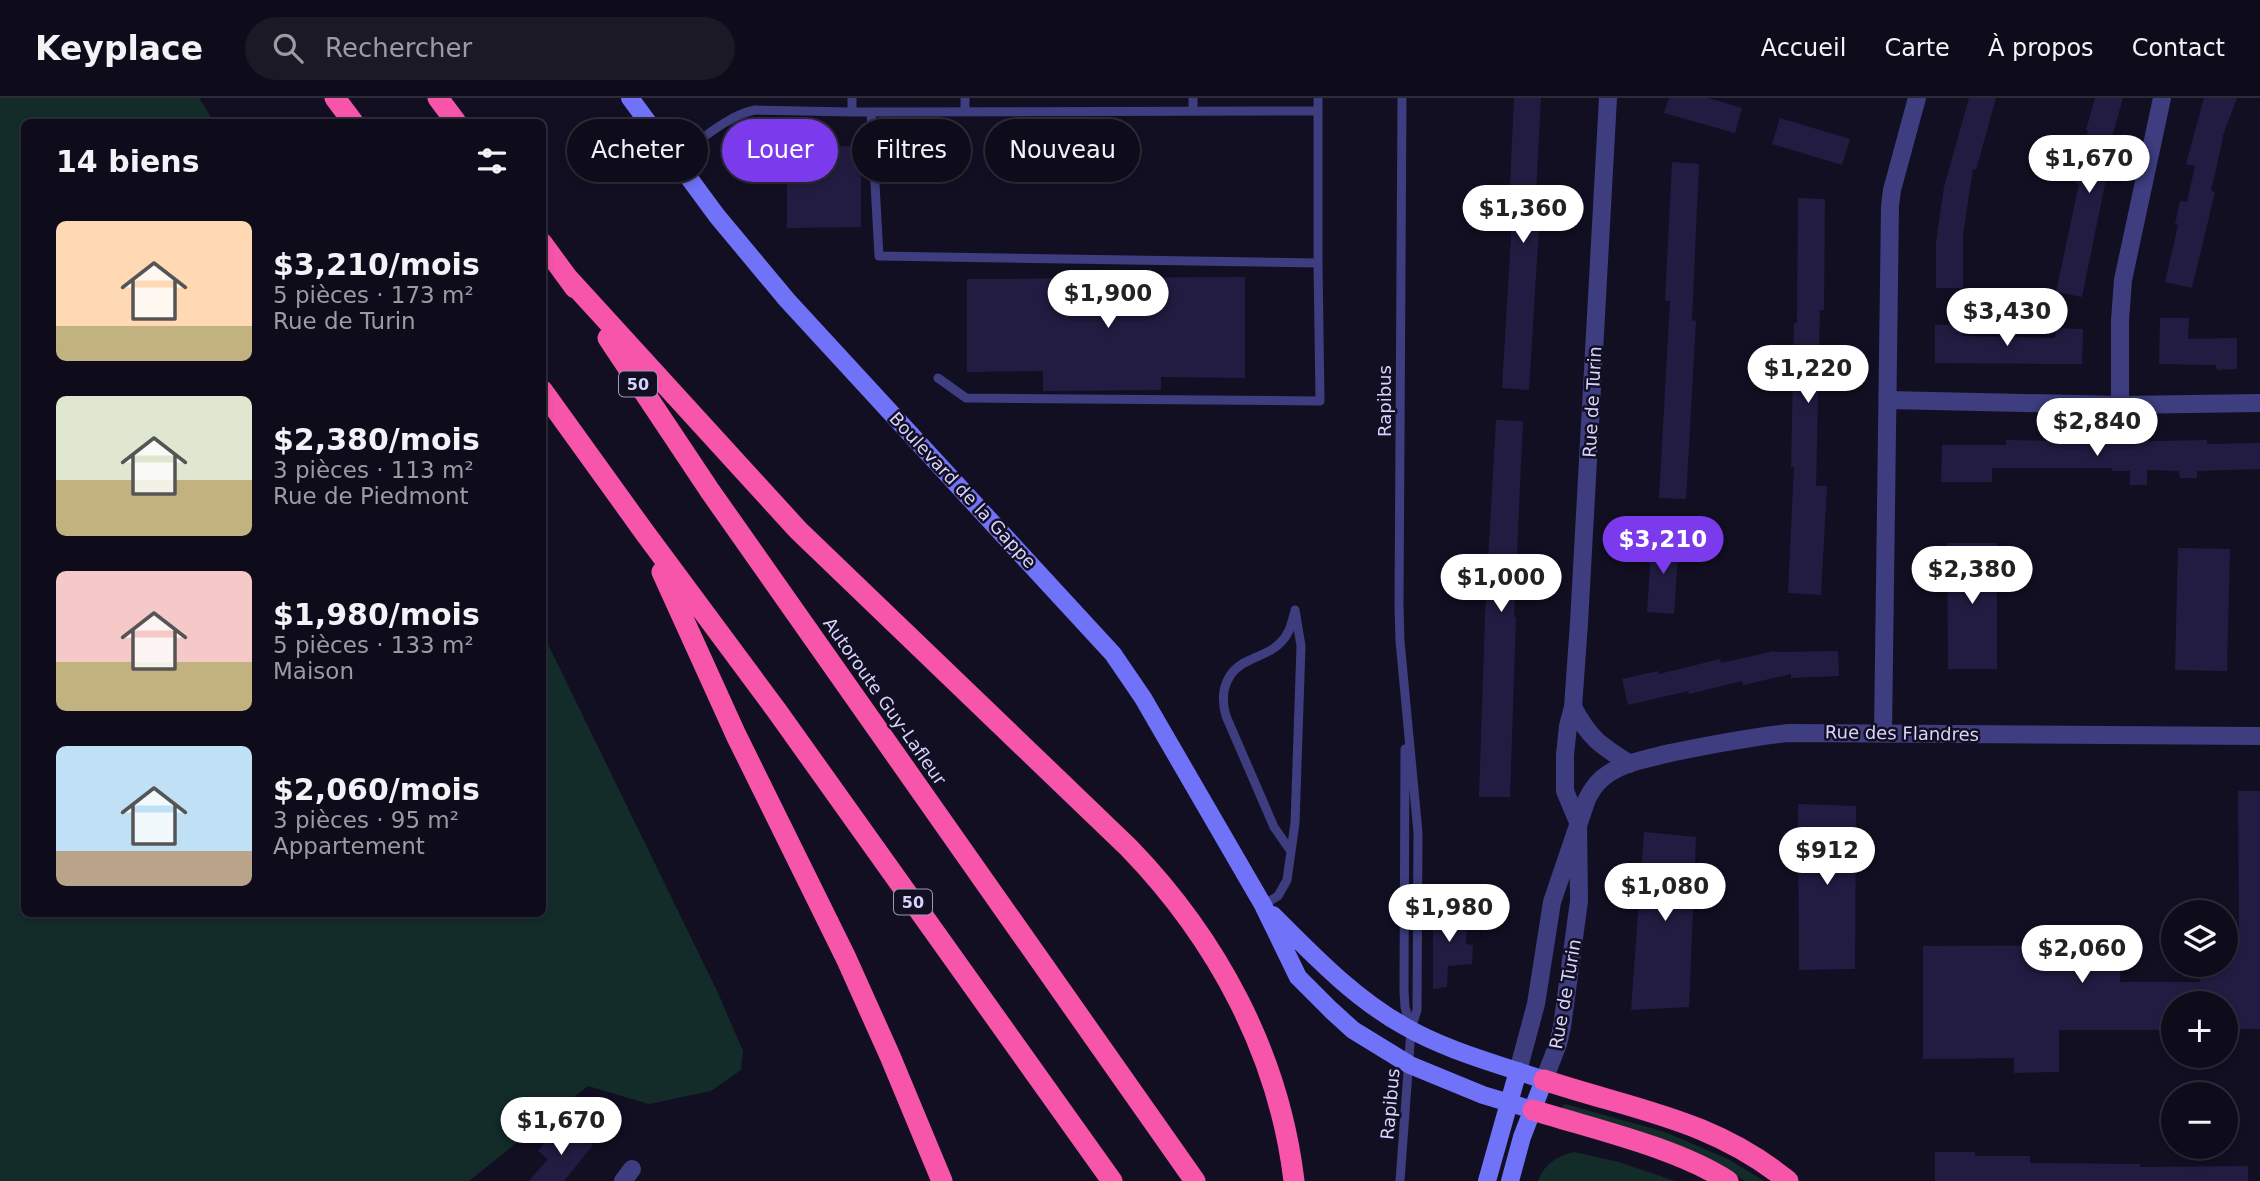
<!DOCTYPE html>
<html lang="fr">
<meta charset="utf-8">
<style>
:root{--surface:#0e0b1a;--page:#1c1927;--text:#f1f3f6;--muted:#9b9ba2;--line:#2e2b39;--accent:#7c3aed}
body{margin:0;font-family:"DejaVu Sans",sans-serif;background:var(--page);color:var(--text);height:100vh;display:flex;flex-direction:column;font-size:26px;white-space:nowrap}
*{box-sizing:border-box;margin:0}
p{font-size:23px;color:var(--muted)}
.icon{flex:none;width:38px;height:38px;fill:none;stroke:currentColor;stroke-width:2;stroke-linecap:round;stroke-linejoin:round}
.map{position:relative;flex:1;overflow:hidden}
.panel{position:absolute;left:21px;top:21px;width:525px;height:798px;display:flex;flex-direction:column;background:var(--surface);border-radius:10px;box-shadow:0 4px 10px #0003,0 0 0 2px var(--line)}
.panel>*{flex:none}
.top-card{position:absolute;left:567px;top:21px;width:665px;height:63px;display:flex;gap:14px}
.controls{position:absolute;left:2161px;top:802px;display:grid;gap:14px}
.controls a{display:grid;place-items:center;width:77px;height:77px;border-radius:50%;background:var(--surface);box-shadow:0 4px 10px #0003,0 0 0 2px var(--line);font-size:35px}
.price{position:absolute;translate:-50% -60px;padding:0 16px;border-radius:24px;background:#fff;color:#222;font-size:23px;line-height:46px;filter:drop-shadow(0 2px 4px #0008)}
.price::after{content:'';position:absolute;left:50%;top:42px;width:21px;height:16px;margin-left:-10px;background:inherit;clip-path:polygon(0 0,100% 0,50% 100%)}
.price.selected{background:var(--accent);color:#fff}
ul{padding:0;list-style:none}
li{display:flex;align-items:center;gap:21px;height:175px;padding:0 35px}
li span{display:grid;place-items:center;flex:none;width:196px;height:140px;border-radius:10px;color:#555}
li>.icon{margin-inline-start:auto}
span .icon{width:84px;height:84px;fill:#fffc;stroke-width:1}
li b{font-size:30px}
h2{display:flex;justify-content:space-between;align-items:center;height:84px;padding:0 35px;font-size:30px}
.pill{padding:0 24px;border-radius:32px;background:var(--surface);box-shadow:0 4px 10px #0003,0 0 0 2px var(--line);font-size:24px;line-height:63px}
.pill.selected{background:var(--accent);color:#fff}
header{display:flex;align-items:center;gap:42px;box-sizing:border-box;height:98px;padding:0 35px;background:var(--surface);border-bottom:2px solid var(--line)}
header strong{font-size:33px}
nav{display:flex;gap:38px;margin-inline-start:auto;font-size:24px}
.search{width:490px;height:63px;background:var(--page);display:flex;align-items:center;gap:18px;box-sizing:border-box;padding:0 24px;border-radius:38px;color:var(--muted);font-size:26px}
.map>svg:first-child{display:block}
.green{fill:#132c2a}
.building{fill:#221c42}
.lines{fill:none;stroke-linecap:round;stroke-linejoin:round}
.lane{stroke:#3d3d7f;stroke-width:9}
.street{stroke:#3d3d7f;stroke-width:18}
.secondary{stroke:#7072f7;stroke-width:18}
.highway{stroke:#f655a9;stroke-width:21}
.labels{text-anchor:middle;dominant-baseline:central;stroke-width:5;stroke-linejoin:round;paint-order:stroke}
.shield{fill:#120f23;stroke:#9b98bc;stroke-width:2}
.shield-label{font-size:16px;font-weight:bold;fill:#d6d3fd}
.street-label{font-size:18px;fill:#d6d3fd;stroke:#120f23}
</style>
<header>
<strong>Keyplace</strong>
<div class="search"><svg class="icon" aria-label="search" viewBox="0 0 24 24"><circle cx="10" cy="10" r="6"/><path d="M15 15l6 6"/></svg>Rechercher</div>
<nav><a>Accueil</a><a>Carte</a><a>À propos</a><a>Contact</a></nav>
</header>
<div class="map">
<svg width="2260" height="1083" viewBox="0 0 2260 1083">
<rect width="100%" height="100%" fill="#120f23"/>
<path class="green" d="M 0,0 L 199,0 L 214,24 L 24,24 L 24,816 L 542,816 L 543,536 L 718,895 L 743,953 L 741,972 L 711,993 L 649,1006 L 588,988 L 469,1083 L 0,1083 Z
M 1565,1006 L 1665,1034 L 1728,1061 L 1764,1083 L 1745,1083 L 1725,1070 L 1564,1013 L 1562,1009 Z
M 1574,1054 L 1619,1064 L 1675,1083 L 1538,1083 C 1544,1066 1557,1058 1574,1054 Z"/>
<path class="building" d="M 1514,0 L 1541,0 L 1535,113 L 1540,113 L 1529,292 L 1502,290 L 1514,89 L 1510,89 Z
M 1669,0 L 1708,0 L 1742,10 L 1735,35 L 1664,15 Z
M 1969,0 L 1996,0 L 1976,72 L 1973,71 L 1963,137 L 1963,190 L 1936,190 L 1936,145 L 1944,89 Z
M 2095,0 L 2123,0 L 2111,42 L 2114,42 L 2082,199 L 2056,194 L 2079,86 L 2076,85 L 2088,32 L 2086,32 Z
M 2204,0 L 2237,0 L 2222,40 L 2223,40 L 2211,93 L 2215,94 L 2192,190 L 2165,184 L 2178,127 L 2175,126 L 2180,103 L 2187,104 L 2195,68 L 2186,66 Z
M 1780,20 L 1850,41 L 1842,67 L 1772,46 Z
M 861,48 L 861,129 L 787,130 L 787,49 Z
M 1672,64 L 1699,66 L 1692,222 L 1696,223 L 1686,401 L 1659,400 L 1670,203 L 1665,203 Z
M 1798,100 L 1825,101 L 1824,212 L 1820,212 L 1816,388 L 1827,388 L 1821,497 L 1788,495 L 1794,369 L 1791,369 L 1794,225 L 1797,225 Z
M 1245,179 L 1245,280 L 1161,279 L 1161,292 L 1043,293 L 1043,273 L 967,274 L 967,181 Z
M 2160,220 L 2189,220 L 2188,241 L 2237,240 L 2237,271 L 2217,272 L 2216,267 L 2159,266 Z
M 1935,227 L 1963,227 L 1963,238 L 2055,240 L 2056,230 L 2083,231 L 2082,266 L 1935,265 Z
M 1496,322 L 1523,323 L 1514,519 L 1516,519 L 1510,699 L 1479,699 L 1485,518 Z
M 2006,342 L 2113,344 L 2207,342 L 2207,346 L 2260,345 L 2260,371 L 2197,373 L 2197,380 L 2180,380 L 2179,373 L 2147,372 L 2147,387 L 2130,387 L 2130,373 L 2112,373 L 2112,370 L 1992,370 L 1992,384 L 1941,384 L 1942,347 L 2006,347 Z
M 1652,440 L 1679,442 L 1674,516 L 1647,514 Z
M 1947,445 L 1997,445 L 1997,571 L 1948,571 Z
M 2178,450 L 2230,451 L 2227,573 L 2175,572 Z
M 1774,553 L 1775,554 L 1838,553 L 1839,578 L 1791,580 L 1791,576 L 1743,587 L 1742,583 L 1689,596 L 1688,593 L 1628,607 L 1622,581 L 1658,573 L 1659,576 L 1720,561 L 1721,565 Z
M 2238,693 L 2260,693 L 2260,931 L 2226,931 L 2226,905 L 2174,905 L 2174,932 L 2059,932 L 2059,974 L 2014,975 L 2014,960 L 1923,961 L 1923,848 L 2120,847 L 2120,884 L 2200,884 L 2200,866 L 2226,866 L 2226,845 L 2239,845 Z
M 1798,706 L 1856,708 L 1855,871 L 1799,872 Z
M 1644,734 L 1696,739 L 1689,909 L 1631,912 Z
M 1462,808 L 1463,825 L 1467,825 L 1466,846 L 1473,847 L 1472,866 L 1448,868 L 1447,889 L 1433,891 L 1433,811 Z
M 555,1032 L 569,1043 L 576,1033 L 593,1047 L 564,1083 L 529,1083 L 548,1061 L 538,1053 Z
M 1935,1054 L 1975,1054 L 1975,1058 L 2030,1058 L 2030,1065 L 2140,1066 L 2140,1069 L 2248,1068 L 2248,1083 L 1935,1083 Z"/>
<g class="lines">
<path class="lane" d="M 852,0 L 852,14
M 1193,13 L 1193,0
M 871,14 L 879,158 L 1318,165 L 1318,0
M 965,14 L 965,0
M 674,61 C 698,45 727,17 755,12 L 852,14 L 1318,13
M 938,280 L 966,300 L 1320,303 L 1318,165
M 1405,651 L 1404,893 L 1405,909 L 1411,930
M 1290,752 L 1274,729 L 1226,618 C 1219,594 1226,572 1250,562 C 1260,557 1271,554 1279,546 C 1289,537 1291,528 1294,516
M 1263,807 L 1278,798 L 1287,782 L 1295,725 L 1301,548 L 1295,512
M 1400,1083 L 1411,932 L 1417,912 L 1418,735 L 1400,543 L 1399,508 L 1402,0"/>
<path class="street" d="M 1888,302 L 2120,307 L 2260,305
M 2120,307 L 2120,222 L 2123,182 L 2162,0
M 1573,609 C 1590,641 1600,647 1630,666
M 1883,635 L 1890,108 L 1892,92 L 1917,0
M 1518,973 L 1536,906 L 1552,804 L 1587,701 C 1592,691 1598,682 1608,676 C 1625,664 1650,660 1670,655 C 1709,647 1749,639 1789,635 L 2260,638
M 1544,982 L 1558,946 L 1562,929 L 1579,803 L 1578,724 L 1565,693 L 1565,657 L 1568,628 L 1573,609 L 1579,525 L 1608,0
M 623,1083 L 632,1071"/>
<path class="secondary" d="M 630,0 L 717,118 L 787,202 L 1113,556 L 1143,600 L 1263,807 L 1298,879 L 1331,912 L 1353,932 L 1410,967 L 1483,997 L 1533,1012
M 1273,817 C 1313,857 1354,900 1404,928 C 1447,953 1498,966 1544,982 L 1522,1039 L 1510,1083
M 1487,1083 L 1518,973"/>
<path class="highway" d="M 335,0 L 353,24
M 438,0 L 456,24
M 542,145 L 575,190
M 567,179 L 798,432 L 1129,750 C 1217,841 1279,956 1294,1083
M 608,240 L 710,393 L 1195,1083
M 542,292 L 645,435 L 777,613 L 1112,1083
M 662,474 L 736,637 L 846,860 L 890,958 L 942,1083
M 1544,982 C 1634,1012 1712,1021 1788,1083
M 1533,1012 C 1593,1031 1675,1049 1728,1083"/>
</g>
<g class="labels">
<g class="shield">
<rect x="619" y="273.5" width="38" height="25" rx="5"/>
<rect x="894" y="791.5" width="38" height="25" rx="5"/>
</g>
<g class="shield-label">
<text x="638" y="286">50</text>
<text x="913" y="804">50</text>
</g>
<g class="street-label">
<text transform="translate(1384 303) rotate(-90)">Rapibus</text>
<text transform="translate(1592 304) rotate(-87)">Rue de Turin</text>
<text transform="translate(963 392) rotate(47)">Boulevard de la Gappe</text>
<text transform="translate(885 603) rotate(55)">Autoroute Guy-Lafleur</text>
<text transform="translate(1902 635) rotate(1)">Rue des Flandres</text>
<text transform="translate(1565 896) rotate(-80)">Rue de Turin</text>
<text transform="translate(1390 1006) rotate(-85)">Rapibus</text>
</g>
</g>
</svg>
<div class="controls">
<a><svg class="icon" aria-label="layers" viewBox="0 0 24 24"><path d="M12 4l9 5-9 5-9-5zM3 14l9 5 9-5"/></svg></a>
<a>+</a>
<a>−</a>
</div>
<b class="price" style="left:2089px;top:97px">$1,670</b>
<b class="price" style="left:1523px;top:147px">$1,360</b>
<b class="price" style="left:1108px;top:232px">$1,900</b>
<b class="price" style="left:2007px;top:250px">$3,430</b>
<b class="price" style="left:1808px;top:307px">$1,220</b>
<b class="price" style="left:2097px;top:360px">$2,840</b>
<b class="price selected" style="left:1663px;top:478px">$3,210</b>
<b class="price" style="left:1972px;top:508px">$2,380</b>
<b class="price" style="left:1501px;top:516px">$1,000</b>
<b class="price" style="left:1827px;top:789px">$912</b>
<b class="price" style="left:1665px;top:825px">$1,080</b>
<b class="price" style="left:1449px;top:846px">$1,980</b>
<b class="price" style="left:2082px;top:887px">$2,060</b>
<b class="price" style="left:561px;top:1059px">$1,670</b>
<div class="top-card">
<a class="pill">Acheter</a>
<a class="pill selected">Louer</a>
<a class="pill">Filtres</a>
<a class="pill">Nouveau</a>
</div>
<section class="panel">
<h2>14 biens<svg class="icon" aria-label="filters" viewBox="0 0 24 24"><path d="M4 7h16M4 17h16"/><circle cx="9" cy="7" r="2"/><circle cx="15" cy="17" r="2"/></svg></h2>
<ul>
<li><span style="background:linear-gradient(#ffd9b3 75%,#c2b280 0)"><svg class="icon" aria-label="home" viewBox="0 0 24 24"><path d="M3 11l9-7 9 7M6 9v11h12V9"/></svg></span><div><b>$3,210/mois</b><p>5 pièces · 173 m²</p><p>Rue de Turin</p></div></li>
<li><span style="background:linear-gradient(#dfe7d0 60%,#c2b280 0)"><svg class="icon" aria-label="home" viewBox="0 0 24 24"><path d="M3 11l9-7 9 7M6 9v11h12V9"/></svg></span><div><b>$2,380/mois</b><p>3 pièces · 113 m²</p><p>Rue de Piedmont</p></div></li>
<li><span style="background:linear-gradient(#f6c9c9 65%,#c2b280 0)"><svg class="icon" aria-label="home" viewBox="0 0 24 24"><path d="M3 11l9-7 9 7M6 9v11h12V9"/></svg></span><div><b>$1,980/mois</b><p>5 pièces · 133 m²</p><p>Maison</p></div></li>
<li><span style="background:linear-gradient(#bfe0f5 75%,#b9a48a 0)"><svg class="icon" aria-label="home" viewBox="0 0 24 24"><path d="M3 11l9-7 9 7M6 9v11h12V9"/></svg></span><div><b>$2,060/mois</b><p>3 pièces · 95 m²</p><p>Appartement</p></div></li>
</ul>
</section>
</div>
